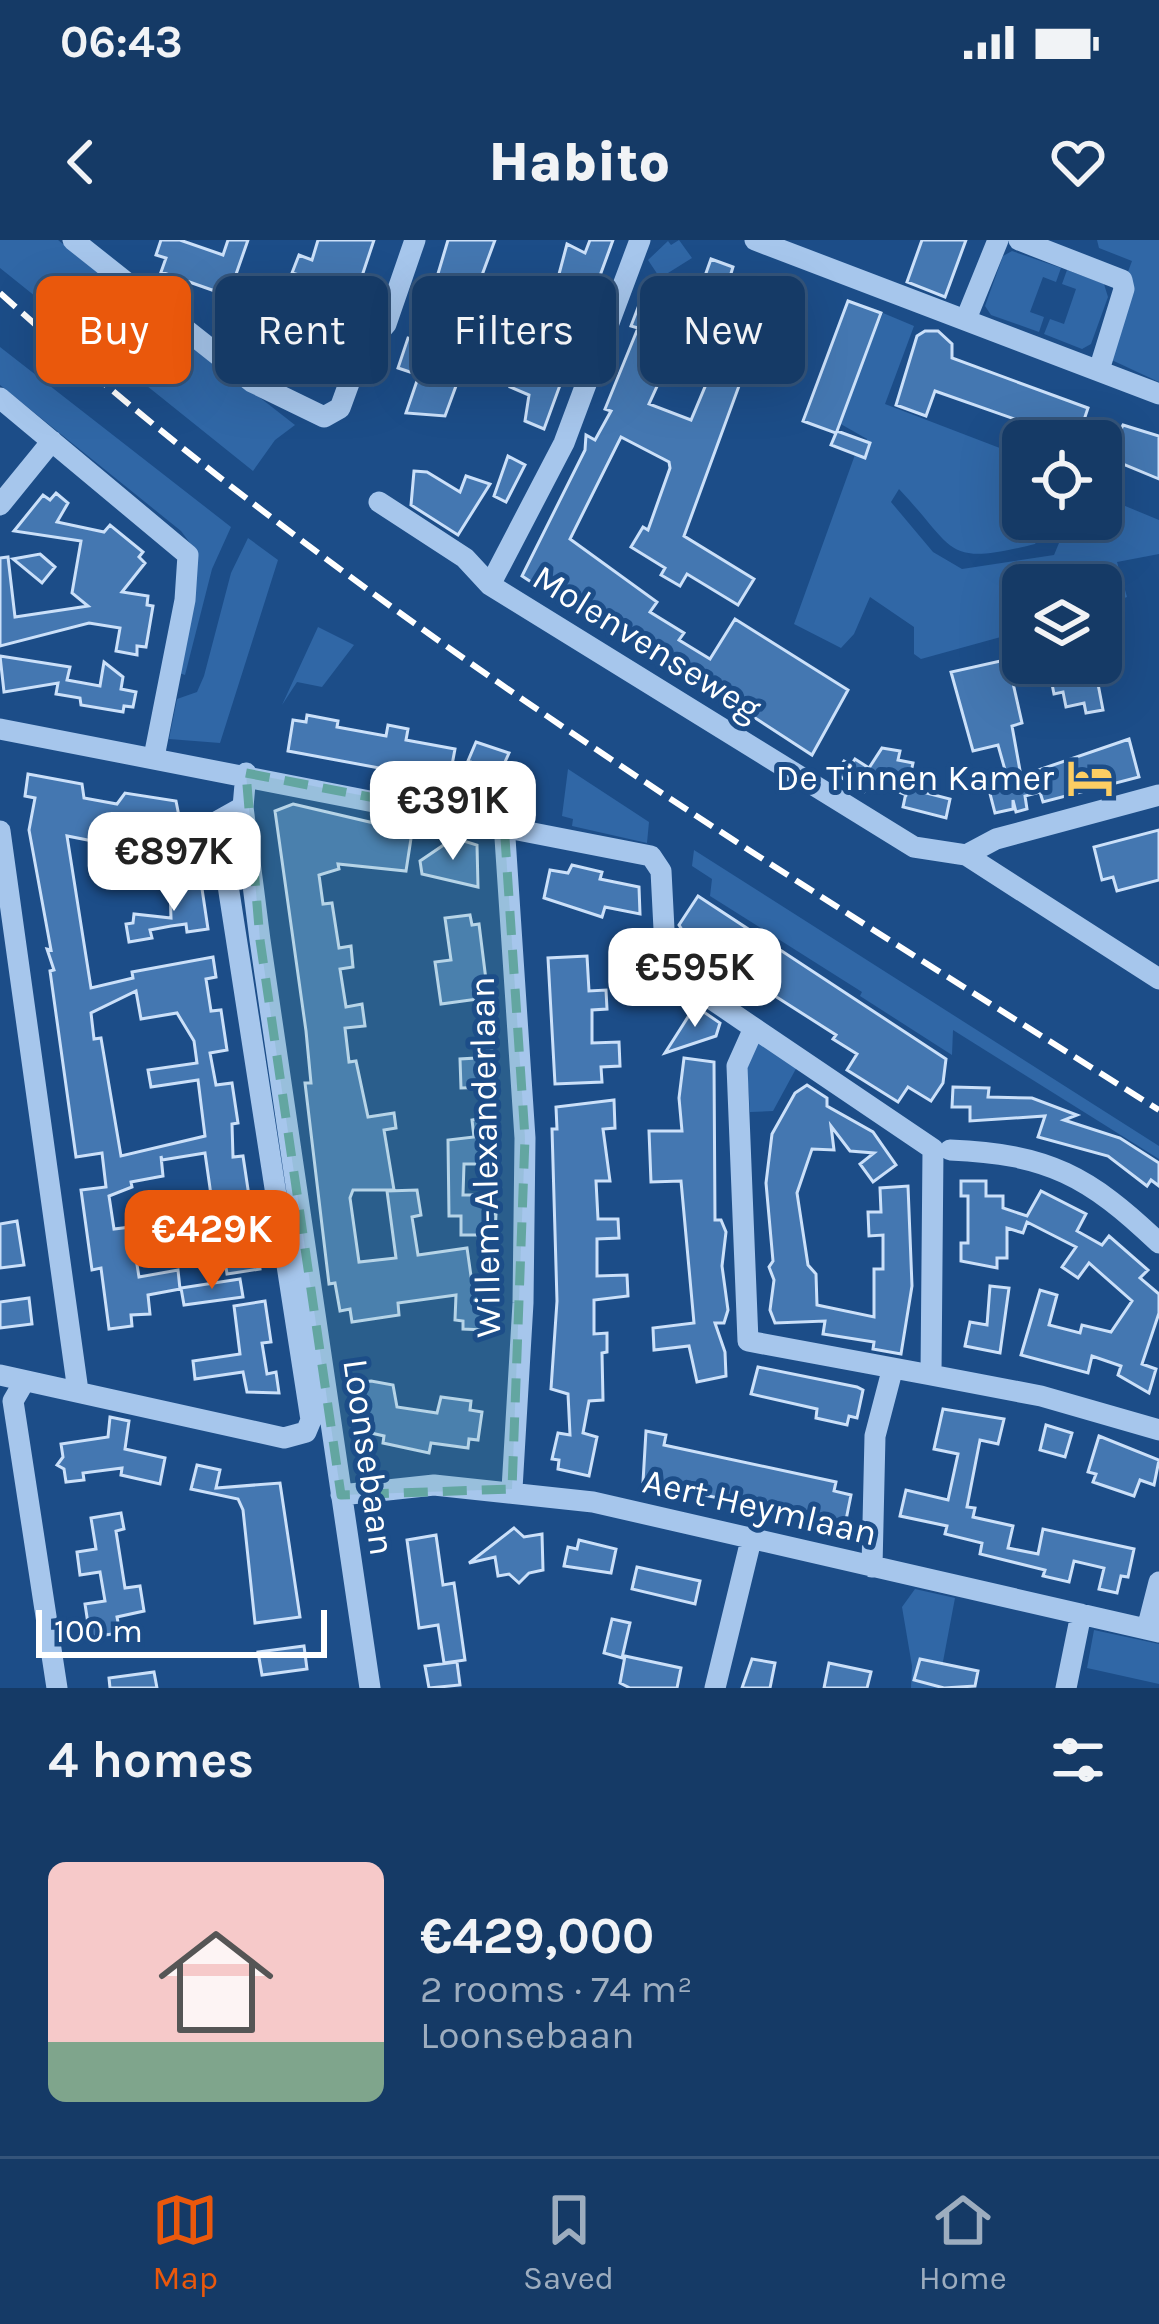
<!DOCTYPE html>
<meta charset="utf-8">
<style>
:root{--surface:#153a66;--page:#22456f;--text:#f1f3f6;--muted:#9dadbf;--line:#34547a;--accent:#ea580c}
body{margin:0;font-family:Karla,sans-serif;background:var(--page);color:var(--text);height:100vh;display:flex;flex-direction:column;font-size:45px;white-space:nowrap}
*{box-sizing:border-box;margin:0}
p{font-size:39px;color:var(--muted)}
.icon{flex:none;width:66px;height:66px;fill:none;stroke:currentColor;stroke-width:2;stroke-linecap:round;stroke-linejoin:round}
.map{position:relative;height:1448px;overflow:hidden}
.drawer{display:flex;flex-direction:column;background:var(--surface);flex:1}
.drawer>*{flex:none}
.guide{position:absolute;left:36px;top:36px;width:1089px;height:108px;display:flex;gap:24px}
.fabs{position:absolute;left:1002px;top:180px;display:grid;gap:24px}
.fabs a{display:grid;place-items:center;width:120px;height:120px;border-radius:18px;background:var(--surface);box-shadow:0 12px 48px #0002,0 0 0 3px var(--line);font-size:60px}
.scale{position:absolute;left:36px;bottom:30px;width:291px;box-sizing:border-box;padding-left:12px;border:6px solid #fff;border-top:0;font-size:33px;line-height:42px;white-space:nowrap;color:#fff;-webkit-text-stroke:9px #1c4d88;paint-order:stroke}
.price{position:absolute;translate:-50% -102px;padding:0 27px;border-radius:24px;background:#fff;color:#222;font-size:39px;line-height:78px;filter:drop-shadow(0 3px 6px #0008)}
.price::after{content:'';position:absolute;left:50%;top:72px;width:36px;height:27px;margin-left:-18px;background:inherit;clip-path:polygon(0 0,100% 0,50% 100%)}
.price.active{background:var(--accent);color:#fff}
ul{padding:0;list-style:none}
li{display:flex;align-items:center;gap:36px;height:300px;padding:0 48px}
li span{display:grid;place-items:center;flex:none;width:336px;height:240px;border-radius:18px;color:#555}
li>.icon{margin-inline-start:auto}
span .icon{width:144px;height:144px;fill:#fffc;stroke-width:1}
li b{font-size:51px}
h2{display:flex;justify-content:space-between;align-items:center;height:144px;padding:0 48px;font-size:51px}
.pill{padding:0 42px;border-radius:18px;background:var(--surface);box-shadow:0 12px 48px #0002,0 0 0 3px var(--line);font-size:42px;line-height:108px}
.pill.active{background:var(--accent);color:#fff}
.status{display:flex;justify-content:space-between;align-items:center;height:84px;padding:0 60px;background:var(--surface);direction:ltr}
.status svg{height:33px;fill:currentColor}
header{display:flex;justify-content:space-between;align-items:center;height:156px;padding:0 48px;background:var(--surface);font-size:54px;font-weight:800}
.dock{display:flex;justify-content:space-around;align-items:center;height:168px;border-top:3px solid var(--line);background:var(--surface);font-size:33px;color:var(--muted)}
.dock a{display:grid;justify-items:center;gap:6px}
.dock .active{color:var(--accent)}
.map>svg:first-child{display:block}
.green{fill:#3067a6}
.building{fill:#4477b1;stroke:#cbe0f9;stroke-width:3;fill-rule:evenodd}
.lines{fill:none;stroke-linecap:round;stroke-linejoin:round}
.minor{stroke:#a6c6ec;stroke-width:21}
.rail{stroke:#fff;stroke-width:6;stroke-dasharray:21 9;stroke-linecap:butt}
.marked{fill:#63a6a1;fill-opacity:0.2;stroke:#63a6a1;stroke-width:9;stroke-dasharray:24 15;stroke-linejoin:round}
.labels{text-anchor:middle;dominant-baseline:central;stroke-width:10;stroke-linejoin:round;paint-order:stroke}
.street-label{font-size:36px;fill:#fff;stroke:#1c4d88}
.poi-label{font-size:36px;fill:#fff;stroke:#1c4d88;text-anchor:end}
</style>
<div class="status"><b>06:43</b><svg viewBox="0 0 49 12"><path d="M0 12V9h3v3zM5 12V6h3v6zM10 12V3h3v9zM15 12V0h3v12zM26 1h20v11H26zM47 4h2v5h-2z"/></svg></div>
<header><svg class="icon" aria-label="back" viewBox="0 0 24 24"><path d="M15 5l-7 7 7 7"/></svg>Habito<svg class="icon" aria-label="heart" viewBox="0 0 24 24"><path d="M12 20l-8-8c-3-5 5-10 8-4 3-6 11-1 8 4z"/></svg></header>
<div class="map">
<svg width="1159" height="1448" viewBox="0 0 1159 1448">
<rect width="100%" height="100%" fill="#1c4d88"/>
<path class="green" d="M 0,0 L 58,0 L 295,185 L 275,200 L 253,231 L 0,28 Z
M 679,0 L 692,18 L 660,38 L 648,20 L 668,1 L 671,5 Z
M 1097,0 L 1159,0 L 1159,142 L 1103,116 L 1100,107 L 1132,21 L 1099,8 Z
M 1012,11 L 1061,28 L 1056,42 L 1043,37 L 1030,72 L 1044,77 L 1039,92 L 991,75 L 985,66 L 1003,16 Z
M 1067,30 L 1104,44 L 1108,57 L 1091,104 L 1082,109 L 1044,94 L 1050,79 L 1064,84 L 1076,49 L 1062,44 Z
M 883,73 L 914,86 L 885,164 L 1023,217 L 1023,279 L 1051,279 L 1035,304 C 943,327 957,310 899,249 L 891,262 L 933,312 L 962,329 L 1054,315 L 1069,279 L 1101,279 L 1101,256 L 1159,280 L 1159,314 L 1117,322 L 1127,357 L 1101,367 L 1101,345 L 1023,345 L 1023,391 L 921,419 L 914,414 L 914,387 L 870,357 L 854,394 L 841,408 L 794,384 L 856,212 L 867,199 L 839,183 Z
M 0,107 L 231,287 L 212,329 L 185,435 L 179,433 L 196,311 L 181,291 L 0,145 Z
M 248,298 L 278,320 L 220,503 L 169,499 L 177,459 L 197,452 L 204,436 L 231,333 Z
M 318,387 L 354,405 L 322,447 L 297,442 L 282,465 Z
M 568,529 L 649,582 L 647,603 L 572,586 L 573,579 L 562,576 Z
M 694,610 L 1159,906 L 1159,919 L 953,790 L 952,815 L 860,756 L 862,752 L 710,656 L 712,639 L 692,626 Z
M 759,802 L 798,825 L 773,871 L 750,872 L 746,817 Z
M 915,1349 L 955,1358 L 938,1448 L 911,1448 L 912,1426 L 902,1367 Z
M 1094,1390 L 1159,1404 L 1159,1444 L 1087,1428 Z"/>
<path class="building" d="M 161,0 L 180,0 L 223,15 L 228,0 L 248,0 L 234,40 L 266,55 L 265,59 L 295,69 L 306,37 L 292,33 L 299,15 L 312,20 L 318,0 L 374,0 L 334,120 L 221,79 L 229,56 L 161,32 L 166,18 L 156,15 Z
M 448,0 L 495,0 L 458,100 L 471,105 L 445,176 L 406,173 L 419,135 L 398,128 L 408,98 L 418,101 Z
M 590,0 L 613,0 L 544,189 L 525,181 L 529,155 L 510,147 L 521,114 L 530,117 L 536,100 L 541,102 L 567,4 L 585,13 Z
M 922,0 L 966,0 L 945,57 L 907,42 Z
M 711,19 L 733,27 L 729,40 L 741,45 L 735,61 L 787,78 L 783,103 L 791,106 L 783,126 L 769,120 L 773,109 L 744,98 L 731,131 L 743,135 L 684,296 L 754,339 L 738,365 L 687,334 L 680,346 L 661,335 L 665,328 L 631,307 L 643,287 L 648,290 L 670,228 L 669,222 L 621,197 L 570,299 L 657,362 L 650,372 L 684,393 L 679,400 L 710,419 L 735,379 L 848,450 L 812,515 L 578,363 L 574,370 L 522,336 L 585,210 L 586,195 L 595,200 L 611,171 L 605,169 L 638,88 L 631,86 L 639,65 L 682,74 L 693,47 L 700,50 ZM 700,81 L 728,92 L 691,180 L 649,164 L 670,118 L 684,123 Z
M 848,61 L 881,73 L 837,191 L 870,203 L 865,218 L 831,205 L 836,193 L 803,181 Z
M 925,91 L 938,91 L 952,104 L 952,118 L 1088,168 L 1077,201 L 935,151 L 926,176 L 896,165 L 917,96 Z
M 1123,185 L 1159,196 L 1159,239 L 1101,215 L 1101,209 L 1115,204 Z
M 508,216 L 525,225 L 506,262 L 494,256 Z
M 414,231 L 427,232 L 460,252 L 466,236 L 490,244 L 458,295 L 411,265 Z
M 56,253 L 68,263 L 57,282 L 104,292 L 110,285 L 143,312 L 139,317 L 145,323 L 122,352 L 148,356 L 147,365 L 153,366 L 146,407 L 137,406 L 137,415 L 116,411 L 120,388 L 89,383 L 0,406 L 0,318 L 8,317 L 15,377 L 88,366 L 72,353 L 81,301 L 14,291 L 43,255 L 50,260 Z
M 40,314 L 55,327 L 42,343 L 13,319 Z
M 0,416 L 70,427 L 67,440 L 100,446 L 104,422 L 123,437 L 121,449 L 136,452 L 133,467 L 124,466 L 123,472 L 81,465 L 80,458 L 56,454 L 58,443 L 4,452 Z
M 1014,418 L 1023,418 L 1023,423 L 1100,423 L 1104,443 L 1098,444 L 1103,470 L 1086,473 L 1084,463 L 1066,467 L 1063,452 L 1054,454 L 1048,424 L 1013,443 L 1022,483 L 1012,486 L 1021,536 L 1129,499 L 1139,537 L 1043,562 L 1040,552 L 1025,556 L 1027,569 L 1016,572 L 1013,560 L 1013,569 L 995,573 L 987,542 L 1007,537 L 998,505 L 973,511 L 951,432 Z
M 307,475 L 338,481 L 337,487 L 386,496 L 388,485 L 408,489 L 406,500 L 455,509 L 449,541 L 288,511 L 293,480 L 306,482 Z
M 476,502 L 509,513 L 505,522 L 523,529 L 512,557 L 488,547 L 494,531 L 468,521 Z
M 882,508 L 900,511 L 898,520 L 913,523 L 906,555 L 872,541 L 864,552 L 836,534 L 844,521 L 851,525 L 855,519 L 869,528 Z
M 28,534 L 82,544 L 84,558 L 117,564 L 125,553 L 176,561 L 187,617 L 152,623 L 160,582 L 119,574 L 113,605 L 67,596 L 91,748 L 133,738 L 132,732 L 213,717 L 216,737 L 206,739 L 211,771 L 221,770 L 227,810 L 210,813 L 216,845 L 232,843 L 238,883 L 232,884 L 233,917 L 243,916 L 249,956 L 240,958 L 245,990 L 254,989 L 260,1029 L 227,1034 L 220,985 L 173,993 L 170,976 L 213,969 L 205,913 L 162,920 L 161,916 L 163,936 L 131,942 L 132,947 L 109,956 L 114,989 L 131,987 L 139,1037 L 178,1030 L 180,1049 L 148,1055 L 150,1074 L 131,1075 L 132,1086 L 109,1089 L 101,1028 L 92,1030 L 81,950 L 106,947 L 102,913 L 76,917 L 50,731 L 54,730 L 47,709 L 51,710 L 29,590 L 35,558 L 25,556 ZM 136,751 L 141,779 L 177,773 L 194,801 L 197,823 L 148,830 L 151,847 L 198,840 L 205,896 L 121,916 L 101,798 L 94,799 L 91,773 Z
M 907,548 L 950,559 L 946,578 L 903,567 Z
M 293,564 L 412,592 L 406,631 L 338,624 L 339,629 L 319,635 L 323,664 L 332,663 L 339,708 L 351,706 L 353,727 L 340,729 L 346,767 L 362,764 L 365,786 L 345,788 L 349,822 L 356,821 L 368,877 L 394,873 L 396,888 L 384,890 L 394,950 L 353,950 L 350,958 L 359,1022 L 396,1018 L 387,951 L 417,950 L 421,975 L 412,977 L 418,1015 L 467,1008 L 471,1036 L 488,1036 L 485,1090 L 463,1089 L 463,1081 L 455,1080 L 456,1055 L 398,1063 L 399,1075 L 352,1082 L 350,1069 L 340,1071 L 335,1043 L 329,1044 L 305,843 L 311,843 L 306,791 L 275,571 Z
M 1159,590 L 1159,640 L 1117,651 L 1113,637 L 1102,640 L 1094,607 Z
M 454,598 L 477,605 L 478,647 L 422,634 L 420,621 Z
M 572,625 L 602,632 L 600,639 L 639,647 L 640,674 L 605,667 L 602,677 L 544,658 L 550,630 L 568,633 Z
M 201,642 L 208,689 L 187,692 L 186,684 L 171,686 L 150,690 L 152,698 L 129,702 L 126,684 L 133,683 L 134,674 L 171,678 L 170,649 Z
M 698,656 L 946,819 L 943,843 L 931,861 L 908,847 L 898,862 L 847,830 L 857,814 L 833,799 L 836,795 L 689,701 L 679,685 Z
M 470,675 L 472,685 L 479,684 L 487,748 L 477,749 L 478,759 L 441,764 L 435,722 L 451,720 L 445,678 Z
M 587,716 L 589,751 L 606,750 L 607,769 L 592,770 L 592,803 L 619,802 L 620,826 L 601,827 L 602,842 L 555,844 L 548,718 Z
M 695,766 L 720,783 L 716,796 L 665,813 Z
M 491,797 L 494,847 L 461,848 L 460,819 L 476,818 L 474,799 Z
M 684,818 L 714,822 L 715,980 L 721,980 L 726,992 L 722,1026 L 728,1070 L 724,1083 L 715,1083 L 725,1112 L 726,1136 L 697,1142 L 689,1106 L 654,1110 L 653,1088 L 694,1083 L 681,941 L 651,942 L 649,891 L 682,891 L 679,858 Z
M 807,845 L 827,858 L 827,866 L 873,892 L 896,925 L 873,942 L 860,924 L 874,913 L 850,911 L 831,886 L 834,910 L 812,909 L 797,953 L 808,1025 L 816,1034 L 817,1065 L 874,1077 L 874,1029 L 883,1029 L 883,995 L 869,996 L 868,972 L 881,972 L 880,948 L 908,946 L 912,1046 L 901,1114 L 873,1109 L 874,1102 L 823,1094 L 825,1081 L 775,1083 L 770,1070 L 774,1040 L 769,1027 L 773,1021 L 766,943 L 772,894 L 795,853 Z
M 953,847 L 989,848 L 988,857 L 1032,858 L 1077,875 L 1064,880 L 1120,898 L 1159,923 L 1159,946 L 1151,940 L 1147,946 L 1108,916 L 1038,897 L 1045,876 L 970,881 L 970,867 L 952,867 Z
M 614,860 L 615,888 L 603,889 L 610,941 L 596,941 L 598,979 L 618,979 L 619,998 L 597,999 L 597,1036 L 627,1035 L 628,1056 L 594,1060 L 594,1094 L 607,1093 L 607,1112 L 602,1113 L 603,1160 L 589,1161 L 583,1193 L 597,1197 L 589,1236 L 558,1229 L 559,1220 L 552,1219 L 558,1193 L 570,1195 L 568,1154 L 551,1149 L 557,1061 L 552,889 L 557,889 L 556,867 Z
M 490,877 L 496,924 L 464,924 L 463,955 L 483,955 L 490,974 L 496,974 L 495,995 L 461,995 L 461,976 L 449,976 L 448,900 L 474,897 L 472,880 Z
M 961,941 L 986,941 L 986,956 L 1003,956 L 1003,968 L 1027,976 L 1041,951 L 1086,974 L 1077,991 L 1102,1005 L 1109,996 L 1148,1030 L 1140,1038 L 1159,1054 L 1159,1073 L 1142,1124 L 1156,1129 L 1149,1153 L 1118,1135 L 1121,1126 L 1092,1116 L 1088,1133 L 1021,1115 L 1040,1050 L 1057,1055 L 1049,1085 L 1080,1093 L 1082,1085 L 1111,1092 L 1132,1061 L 1089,1023 L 1078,1038 L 1062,1027 L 1076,1007 L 1027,982 L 1023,993 L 1007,988 L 1007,1018 L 997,1018 L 997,1028 L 961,1021 L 961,1003 L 968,1003 L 968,956 L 961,956 Z
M 17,981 L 24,1025 L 0,1028 L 0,984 Z
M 240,1039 L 243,1057 L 184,1065 L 181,1048 Z
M 990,1046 L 1009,1048 L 1000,1113 L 965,1106 L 970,1082 L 987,1085 Z
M 29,1058 L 32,1084 L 0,1088 L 0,1062 Z
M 265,1061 L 271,1102 L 262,1103 L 267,1134 L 276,1132 L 279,1153 L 247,1152 L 243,1132 L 195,1139 L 193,1121 L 240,1114 L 234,1066 Z
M 758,1127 L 857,1147 L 863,1150 L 857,1178 L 849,1176 L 847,1185 L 816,1178 L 817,1169 L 751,1154 Z
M 371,1141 L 393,1145 L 397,1167 L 437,1173 L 441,1157 L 471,1161 L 470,1170 L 482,1172 L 478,1200 L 469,1199 L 468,1208 L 431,1203 L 429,1213 L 383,1203 L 384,1196 L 358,1190 L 351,1144 Z
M 943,1169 L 1004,1179 L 998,1204 L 980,1200 L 967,1267 L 975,1268 L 973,1277 L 1013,1286 L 1008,1308 L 1038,1314 L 1043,1289 L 1134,1309 L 1128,1337 L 1121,1336 L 1117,1353 L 1099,1349 L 1104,1328 L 1074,1321 L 1069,1342 L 1043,1336 L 1045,1330 L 980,1314 L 982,1303 L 945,1294 L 947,1286 L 900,1276 L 906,1250 L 948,1260 L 958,1214 L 934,1209 Z
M 110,1177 L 129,1181 L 125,1209 L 165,1218 L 160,1244 L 121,1235 L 122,1228 L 83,1233 L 84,1240 L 66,1242 L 64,1229 L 57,1225 L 63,1217 L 61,1204 L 108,1197 Z
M 1046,1185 L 1072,1193 L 1065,1217 L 1040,1210 Z
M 646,1191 L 666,1195 L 664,1205 L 836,1242 L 834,1251 L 851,1255 L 845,1285 L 643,1242 Z
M 1099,1196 L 1159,1220 L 1154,1245 L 1140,1240 L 1134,1256 L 1093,1242 L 1096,1234 L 1088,1232 Z
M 197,1225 L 220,1230 L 216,1248 L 280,1243 L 300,1377 L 255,1383 L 243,1270 L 238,1259 L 191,1249 Z
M 121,1273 L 124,1289 L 116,1291 L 125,1348 L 140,1346 L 144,1371 L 117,1377 L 120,1393 L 90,1397 L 85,1364 L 105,1361 L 100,1332 L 80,1335 L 77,1312 L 96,1309 L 91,1278 Z
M 514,1288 L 524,1297 L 542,1294 L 543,1330 L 529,1333 L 519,1343 L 509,1334 L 498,1336 L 495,1317 L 469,1323 Z
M 436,1295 L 443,1345 L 454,1343 L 465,1420 L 444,1423 L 438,1385 L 419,1388 L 407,1300 Z
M 579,1300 L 616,1309 L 611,1333 L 564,1326 L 568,1307 L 577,1309 Z
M 637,1327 L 700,1341 L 695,1364 L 632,1349 Z
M 612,1379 L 630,1383 L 622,1418 L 604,1413 Z
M 304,1406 L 307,1429 L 262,1435 L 258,1412 Z
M 625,1416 L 681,1428 L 677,1448 L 630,1448 L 620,1443 Z
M 752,1419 L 775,1423 L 770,1448 L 742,1448 Z
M 920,1419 L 978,1431 L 975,1446 L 944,1448 L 914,1440 Z
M 457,1422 L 460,1445 L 429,1448 L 425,1426 Z
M 829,1423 L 871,1432 L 867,1448 L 824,1448 Z
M 154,1432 L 157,1448 L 110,1448 L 109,1438 Z"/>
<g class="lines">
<path class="minor" d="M 73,0 L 252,142 L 324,177 L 340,168 L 359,116 L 386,84 L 415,0
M 755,0 L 1159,154
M 1019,0 L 1122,40 L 1124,49 L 1099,130
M 966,79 L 998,0
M 0,158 L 188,315 L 185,360 L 154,517
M 379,262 L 465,318 L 490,345 L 914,607 L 966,615 L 996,599 L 1159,555
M 0,265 L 52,201
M 490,345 L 564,203 L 640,0
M 0,489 L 651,616 L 661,631 L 666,728 L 754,788
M 246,533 L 243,567 L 260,700 L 370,1448
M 504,583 L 525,898 L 523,1063 L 512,1249
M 0,591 L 78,1151
M 966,615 L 1159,739
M 754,788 L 933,909 L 931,1135 L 748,1101 L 737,826 Z
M 950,910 C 1048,914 1089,936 1159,1003
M 0,1135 L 284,1198 L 306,1192 L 311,1180 L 218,581 L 243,567
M 931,1135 L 1041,1156 L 1159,1190
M 24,1142 L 13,1161 L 57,1448
M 341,1255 L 434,1245 L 593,1262 L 1159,1392
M 872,1327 L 875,1196 L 892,1131
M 1147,1389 L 1159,1342
M 715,1448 L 751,1300
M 1066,1448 L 1081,1374"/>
<path class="rail" d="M 0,53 C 353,371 758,617 1159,870"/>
</g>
<path class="marked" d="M 246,533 L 504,583 L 525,898 L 512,1249 L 341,1255 L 260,700 Z"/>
<defs>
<g id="hotel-bare" transform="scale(3.6)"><path d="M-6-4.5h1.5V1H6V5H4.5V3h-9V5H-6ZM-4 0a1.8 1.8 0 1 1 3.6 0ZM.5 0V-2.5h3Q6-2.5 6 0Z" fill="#fcce63" stroke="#1c4d88" stroke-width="2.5" paint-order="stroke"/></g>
</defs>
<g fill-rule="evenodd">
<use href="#hotel-bare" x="1090" y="538"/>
</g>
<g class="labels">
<g class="street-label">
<text transform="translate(647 403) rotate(32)">Molenvenseweg</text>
<text transform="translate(485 917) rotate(-91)">Willem-Alexanderlaan</text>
<text transform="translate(369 1217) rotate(82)">Loonsebaan</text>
<text transform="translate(760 1267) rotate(13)">Aert Heymlaan</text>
</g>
<g class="poi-label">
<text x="1054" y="538">De Tinnen Kamer</text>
</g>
</g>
</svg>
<div class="fabs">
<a><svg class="icon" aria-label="locate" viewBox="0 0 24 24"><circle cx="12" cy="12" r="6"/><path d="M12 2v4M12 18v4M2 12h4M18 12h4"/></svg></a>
<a><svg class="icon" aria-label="layers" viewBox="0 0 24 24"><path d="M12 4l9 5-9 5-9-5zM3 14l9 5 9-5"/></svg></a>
</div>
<div class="scale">100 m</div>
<b class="price" style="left:453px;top:623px">€391K</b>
<b class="price" style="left:174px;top:674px">€897K</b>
<b class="price" style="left:695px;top:790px">€595K</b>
<b class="price active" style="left:212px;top:1052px">€429K</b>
<div class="guide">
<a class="pill active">Buy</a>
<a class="pill">Rent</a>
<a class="pill">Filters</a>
<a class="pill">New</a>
</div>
</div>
<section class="drawer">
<h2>4 homes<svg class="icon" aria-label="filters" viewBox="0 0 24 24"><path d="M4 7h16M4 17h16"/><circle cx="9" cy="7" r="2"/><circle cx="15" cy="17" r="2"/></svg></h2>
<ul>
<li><span style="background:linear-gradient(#f6c9c9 75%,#7fa58c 0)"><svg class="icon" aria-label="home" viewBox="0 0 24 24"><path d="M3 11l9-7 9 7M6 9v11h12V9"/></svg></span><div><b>€429,000</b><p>2 rooms · 74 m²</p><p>Loonsebaan</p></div></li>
</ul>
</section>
<nav class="dock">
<a class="active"><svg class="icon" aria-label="map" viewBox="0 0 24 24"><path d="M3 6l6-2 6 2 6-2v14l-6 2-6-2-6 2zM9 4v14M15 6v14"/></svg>Map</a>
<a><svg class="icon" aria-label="saved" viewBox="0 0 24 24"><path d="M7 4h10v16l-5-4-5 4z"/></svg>Saved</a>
<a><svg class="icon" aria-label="home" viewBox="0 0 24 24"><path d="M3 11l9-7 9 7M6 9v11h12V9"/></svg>Home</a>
</nav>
